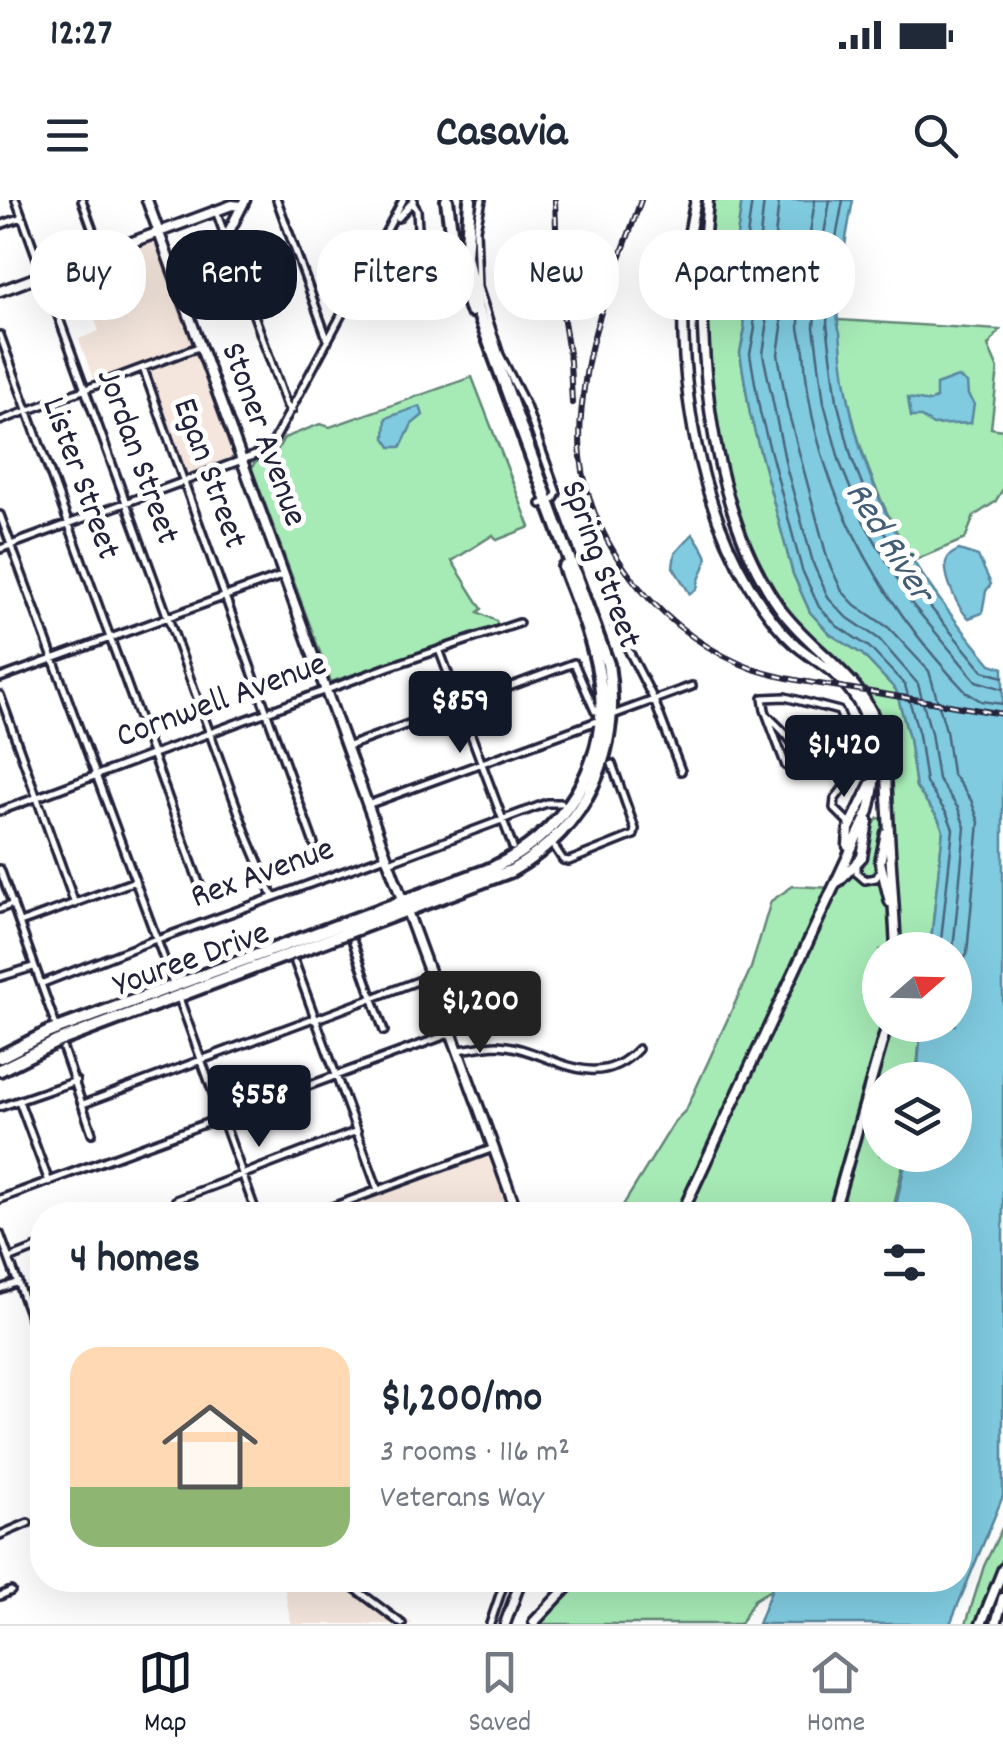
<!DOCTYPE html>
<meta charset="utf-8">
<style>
:root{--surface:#fff;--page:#f6f6f7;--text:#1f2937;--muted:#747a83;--line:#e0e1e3;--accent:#111827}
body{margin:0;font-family:Dekko,sans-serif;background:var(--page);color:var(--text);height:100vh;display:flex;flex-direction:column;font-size:38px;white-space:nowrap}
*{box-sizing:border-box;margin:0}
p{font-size:32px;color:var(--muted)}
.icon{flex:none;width:55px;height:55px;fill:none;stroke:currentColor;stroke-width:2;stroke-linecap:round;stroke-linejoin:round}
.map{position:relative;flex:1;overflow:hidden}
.sheet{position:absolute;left:30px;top:1002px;width:942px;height:390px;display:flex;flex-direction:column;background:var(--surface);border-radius:40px;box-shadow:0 10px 40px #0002}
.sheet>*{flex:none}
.guide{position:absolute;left:30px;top:30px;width:945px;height:90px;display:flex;gap:20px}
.needle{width:65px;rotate:70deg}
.buttons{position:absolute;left:862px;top:732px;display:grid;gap:20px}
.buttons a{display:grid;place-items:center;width:110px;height:110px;border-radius:50%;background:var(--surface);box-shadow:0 10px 40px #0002;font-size:50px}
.price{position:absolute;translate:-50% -85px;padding:0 22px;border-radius:10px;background:var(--accent);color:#fff;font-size:32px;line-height:65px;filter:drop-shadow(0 2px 5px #0008)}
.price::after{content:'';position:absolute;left:50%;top:60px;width:30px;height:22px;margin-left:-15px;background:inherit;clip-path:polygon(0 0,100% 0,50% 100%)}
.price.current{background:#222;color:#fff}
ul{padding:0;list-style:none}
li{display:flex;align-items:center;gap:30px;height:250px;padding:0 40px}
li+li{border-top:2px solid var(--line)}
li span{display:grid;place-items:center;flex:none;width:280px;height:200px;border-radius:30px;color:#555}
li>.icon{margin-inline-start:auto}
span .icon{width:120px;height:120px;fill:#fffc;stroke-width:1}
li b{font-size:42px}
h2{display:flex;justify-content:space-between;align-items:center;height:120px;padding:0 40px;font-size:42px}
.chip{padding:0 35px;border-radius:40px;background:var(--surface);box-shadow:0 10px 40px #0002;font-size:35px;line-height:90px}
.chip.current{background:var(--accent);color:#fff}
.status{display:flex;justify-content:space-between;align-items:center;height:70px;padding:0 50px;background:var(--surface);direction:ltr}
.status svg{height:28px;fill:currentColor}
header{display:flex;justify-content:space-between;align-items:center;height:130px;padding:0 40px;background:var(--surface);font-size:45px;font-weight:800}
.tabs{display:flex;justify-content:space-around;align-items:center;height:140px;border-top:2px solid var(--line);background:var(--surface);font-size:28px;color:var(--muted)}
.tabs a{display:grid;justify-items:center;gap:5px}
.tabs .current{color:var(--accent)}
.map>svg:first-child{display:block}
.built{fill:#f4e6dd}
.green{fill:#a6eab6;stroke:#648678;stroke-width:2.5}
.water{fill:#80cbe0;stroke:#5a879e;stroke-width:2.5}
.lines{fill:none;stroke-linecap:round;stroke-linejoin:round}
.shore{stroke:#48667d;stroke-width:2.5}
.street-casing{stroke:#22223b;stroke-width:12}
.secondary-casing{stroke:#22223b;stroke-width:15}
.primary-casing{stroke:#22223b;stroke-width:18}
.street{stroke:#fff;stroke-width:5}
.secondary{stroke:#fff;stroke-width:8}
.primary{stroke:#fff;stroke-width:10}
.rail-casing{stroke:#22223b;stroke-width:6}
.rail{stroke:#fff;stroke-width:2.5;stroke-dasharray:8;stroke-linecap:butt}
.labels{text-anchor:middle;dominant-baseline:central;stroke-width:10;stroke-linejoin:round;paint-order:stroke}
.street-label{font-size:35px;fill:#22223b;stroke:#fff}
.water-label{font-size:38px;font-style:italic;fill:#435d75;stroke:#fff}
</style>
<div class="status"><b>12:27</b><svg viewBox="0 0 49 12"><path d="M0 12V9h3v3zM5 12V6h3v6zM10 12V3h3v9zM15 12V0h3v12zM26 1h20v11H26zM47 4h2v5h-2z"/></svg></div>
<header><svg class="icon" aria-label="menu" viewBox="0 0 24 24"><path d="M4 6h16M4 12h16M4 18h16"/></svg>Casavia<svg class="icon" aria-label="search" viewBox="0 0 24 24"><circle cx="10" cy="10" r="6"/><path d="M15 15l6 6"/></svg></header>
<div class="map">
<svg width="1003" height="1424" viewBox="0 0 1003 1424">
<rect width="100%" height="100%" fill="#fff"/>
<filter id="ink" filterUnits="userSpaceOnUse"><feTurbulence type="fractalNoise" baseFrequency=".01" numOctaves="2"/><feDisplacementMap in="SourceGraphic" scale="20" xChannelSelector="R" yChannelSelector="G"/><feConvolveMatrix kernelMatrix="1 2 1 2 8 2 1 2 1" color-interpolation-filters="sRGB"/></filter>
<g filter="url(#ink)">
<path class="built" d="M 152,38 L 157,39 L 236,253 L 233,260 L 189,276 L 185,275 L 145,164 L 94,182 L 79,139 L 99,131 L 75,66 Z
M 490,953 L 513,1015 L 318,1015 Z
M 283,1380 L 351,1380 L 413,1424 L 291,1424 Z"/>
<path class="green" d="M 714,0 L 742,0 L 736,44 L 737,92 L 745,129 L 740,153 L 750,214 L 793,374 L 810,412 L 830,434 L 862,454 L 896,490 L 909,538 L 916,587 L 938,618 L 943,630 L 930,750 L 880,750 L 880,825 L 921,825 L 916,880 L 880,880 L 880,955 L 905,955 L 892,1015 L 683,1015 L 845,668 L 878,618 L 892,620 C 891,575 887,517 859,481 C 848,466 832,458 819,446 C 798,427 781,405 768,380 C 707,264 702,127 714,0 Z
M 839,120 L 1000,130 L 988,146 L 998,169 L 991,228 L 1003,230 L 1003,289 L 995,302 L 974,316 L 965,339 L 913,361 C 865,280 848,218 836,124 Z
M 472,177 L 530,327 L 497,340 L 493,335 L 452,361 L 482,409 L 478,412 L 496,421 L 498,425 L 331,482 L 252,269 L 254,263 L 275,254 L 284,238 L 320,224 L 330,227 Z
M 793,686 L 833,688 L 692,987 L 677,1015 L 617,1015 L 675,921 L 686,910 L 751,768 L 771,701 Z
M 1003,1326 L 1003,1357 L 976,1424 L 966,1424 L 984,1366 Z
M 579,1380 L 775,1380 L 772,1389 L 754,1400 L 740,1424 L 538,1424 Z"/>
<path class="water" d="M 742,0 L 853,0 C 848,27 831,113 840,132 C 849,274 902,359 991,464 L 1003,468 L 1003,1296 L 950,1424 L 758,1424 L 775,1380 L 960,1380 L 960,1015 L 894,1015 L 907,955 L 955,955 L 955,880 L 917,880 L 921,825 L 955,825 L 955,750 L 930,750 L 943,630 L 938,618 L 916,587 L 909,538 L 896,490 L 862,454 L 830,434 L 810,412 L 793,374 L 750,214 L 740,153 L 745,129 L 737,92 L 736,44 Z
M 958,177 L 967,183 L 968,195 L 974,204 L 971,223 L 933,225 L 921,217 L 911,217 L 908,198 L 930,202 L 936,198 L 936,185 Z
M 420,206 L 423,215 L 412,224 L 401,247 L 391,247 L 385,238 L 386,218 Z
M 693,334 C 710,361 710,352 699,380 C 695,393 701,386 690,394 L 673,367 L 675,353 Z
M 959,350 L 978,356 L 991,384 L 986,391 L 982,413 L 969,418 C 957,409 944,376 946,362 C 948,355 953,353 959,350 Z"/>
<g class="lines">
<path class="shore" d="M 752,0 L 746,45 L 747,91 L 755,128 L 750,154 L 760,212 L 802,370 L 819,407 L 837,426 L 869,447 L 905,485 L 919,535 L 926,583 L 947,614 L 953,629 L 940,750
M 764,0 L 759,46 L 760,90 L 767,127 L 763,154 L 787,270 L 814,366 L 829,399 L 845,416 L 879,439 L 918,484 L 931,533 L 938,579 L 958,608 L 965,627 L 953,750
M 779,0 L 774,47 L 775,88 L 782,127 L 778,154 L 787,207 L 828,361 L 842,391 L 855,405 L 889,428 L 929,471 L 946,530 L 952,573 L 971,600 L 979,622 L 967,754 L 955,777
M 815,0 C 809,41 802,81 799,122 C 798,132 803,141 804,152 C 811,281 878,400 966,492 L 981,501 L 1003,504
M 830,0 L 818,69 L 814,127 L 824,203 L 840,263 L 864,322 L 912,404 L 976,481 L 1003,489
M 843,0 L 830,71 L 827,124 L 837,201 L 852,259 L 875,316 L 922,397 L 983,471 L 1003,477"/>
<g class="street-casing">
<path id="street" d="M 16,0 L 248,638 L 273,697
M 82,0 L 101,53
M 277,0 L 328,141
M 482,0 L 476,29 L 478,87 L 500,155 L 526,206 L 557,293 L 554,299 L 541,304
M 412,2 L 417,10 L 419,47 L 438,51 L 444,66 L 455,62
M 216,11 L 287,206 L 292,210
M 398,18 L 414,0
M 0,25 L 22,17
M 0,135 L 202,691
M 143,168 L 314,644
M 0,221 L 201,146
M 0,315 L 174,786
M 0,349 L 269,250 L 403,0
M 615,424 L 654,500 L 681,571
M 440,452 L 513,647
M 0,478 L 284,375
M 0,495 L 75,704
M 767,515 C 782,531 805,546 792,569 L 786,566 L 765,510 L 763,498 L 785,497 L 839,511 L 854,548 L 856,571 L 835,599 L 834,608 L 850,624
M 610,516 L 692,486
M 346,547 L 574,463 L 595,511
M 367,605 L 600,520
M 0,611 L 388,467 L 519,423
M 552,643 L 563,660 L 569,661 L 634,635 L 635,629 L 612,564
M 389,662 L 547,603 L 561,603
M 857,664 L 857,673 L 865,680 L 876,678 L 881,670
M 0,669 L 56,826
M 0,709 L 13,704
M 20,723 L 135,681
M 157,740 L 386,656
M 353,742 L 384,831
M 295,763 L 378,990
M 0,777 L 33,767
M 43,783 L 156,739
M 179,798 L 257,1015
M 314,820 L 431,776
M 63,849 L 92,933
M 458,850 C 471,849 484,845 497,845 C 547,847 592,898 638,849
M 19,901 L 49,982
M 83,904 L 314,818
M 0,907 L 76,881
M 0,999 L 452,833
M 176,1000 L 357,931
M 310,1015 L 494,948
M 0,1034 L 32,1122
M 9,1059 L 42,1046
M 0,1089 L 18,1082
M 0,1335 L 28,1323
M 344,1380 L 402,1424
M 0,1396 L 11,1391
M 490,1424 L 505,1380"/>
</g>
<g class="secondary-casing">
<path id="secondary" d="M 147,0 L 403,702
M 708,0 C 694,126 704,300 779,407 C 809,449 857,472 876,522 C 887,550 886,583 888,613 C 890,659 894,704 896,750
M 0,91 L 232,5 L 241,6
M 188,112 L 245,0
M 886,633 L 880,662 L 890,702
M 848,646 L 849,629 L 870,585
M 839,681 L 862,657 L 868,621
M 407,711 L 518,1015
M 681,1015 L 869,611 C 881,564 876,513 838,477 C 825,465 809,456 796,445 C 777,428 762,407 749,385 C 686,279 668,119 696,0
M 833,1015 L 887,825
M 534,1422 L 574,1380
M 505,1424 L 521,1380
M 981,1424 L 1003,1369
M 996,1424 L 1003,1398"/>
</g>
<g class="primary-casing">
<path id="primary" d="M 447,0 L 455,62 L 471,111
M 0,857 L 49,832 L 485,671 C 562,639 614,561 599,476 C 593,438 577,402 564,367
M 0,870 L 56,842 L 511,671 C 587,627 622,551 608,464 L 477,109 L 466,56 L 470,0"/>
</g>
<use href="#street" class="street"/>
<use href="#secondary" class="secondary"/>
<use href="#primary" class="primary"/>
<g class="rail-casing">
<path id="rail" d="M 555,0 L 558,81 L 570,161 L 572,203
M 641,0 C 622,56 595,115 586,174 C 582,200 578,230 581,257 C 591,352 667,438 756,470 C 787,480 821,484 853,489 C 903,497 953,506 1003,514"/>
</g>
<use href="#rail" class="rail"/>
</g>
</g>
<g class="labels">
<g class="street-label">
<text transform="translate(262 235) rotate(70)">Stoner Avenue</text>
<text transform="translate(136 257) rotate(70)">Jordan Street</text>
<text transform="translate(208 274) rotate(70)">Egan Street</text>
<text transform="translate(79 279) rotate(70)">Lister Street</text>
<text transform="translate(599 365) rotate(70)">Spring Street</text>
<text transform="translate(222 502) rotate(-20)">Cornwell Avenue</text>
<text transform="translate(263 675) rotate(-20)">Rex Avenue</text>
<text transform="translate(192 761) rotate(-20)">Youree Drive</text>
</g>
<g class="water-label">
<text transform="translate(887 343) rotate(58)">Red River</text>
</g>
</g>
</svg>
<div class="buttons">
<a><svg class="needle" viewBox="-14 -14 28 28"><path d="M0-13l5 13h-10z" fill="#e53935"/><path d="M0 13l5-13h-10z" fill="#747a83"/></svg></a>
<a><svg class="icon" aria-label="layers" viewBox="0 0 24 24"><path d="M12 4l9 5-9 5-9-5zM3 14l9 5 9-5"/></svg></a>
</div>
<b class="price" style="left:460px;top:556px">$859</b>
<b class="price" style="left:844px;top:600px">$1,420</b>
<b class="price current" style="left:480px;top:856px">$1,200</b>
<b class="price" style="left:259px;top:950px">$558</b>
<div class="guide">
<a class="chip">Buy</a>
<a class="chip current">Rent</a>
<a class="chip">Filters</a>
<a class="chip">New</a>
<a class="chip">Apartment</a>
</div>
<section class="sheet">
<h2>4 homes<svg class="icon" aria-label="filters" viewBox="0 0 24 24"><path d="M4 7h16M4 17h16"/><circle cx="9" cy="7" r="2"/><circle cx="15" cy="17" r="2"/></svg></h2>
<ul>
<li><span style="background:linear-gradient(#ffd9b3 70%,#8fb573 0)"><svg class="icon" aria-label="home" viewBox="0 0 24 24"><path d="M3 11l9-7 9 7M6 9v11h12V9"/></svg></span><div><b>$1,200/mo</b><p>3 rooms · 116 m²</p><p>Veterans Way</p></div></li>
</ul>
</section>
</div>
<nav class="tabs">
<a class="current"><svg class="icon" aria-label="map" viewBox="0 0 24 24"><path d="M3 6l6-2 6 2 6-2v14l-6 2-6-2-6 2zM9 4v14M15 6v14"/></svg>Map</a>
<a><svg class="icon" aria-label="saved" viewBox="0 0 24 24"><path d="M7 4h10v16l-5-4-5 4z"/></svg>Saved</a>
<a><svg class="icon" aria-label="home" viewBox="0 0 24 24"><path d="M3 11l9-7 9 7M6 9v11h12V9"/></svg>Home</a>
</nav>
